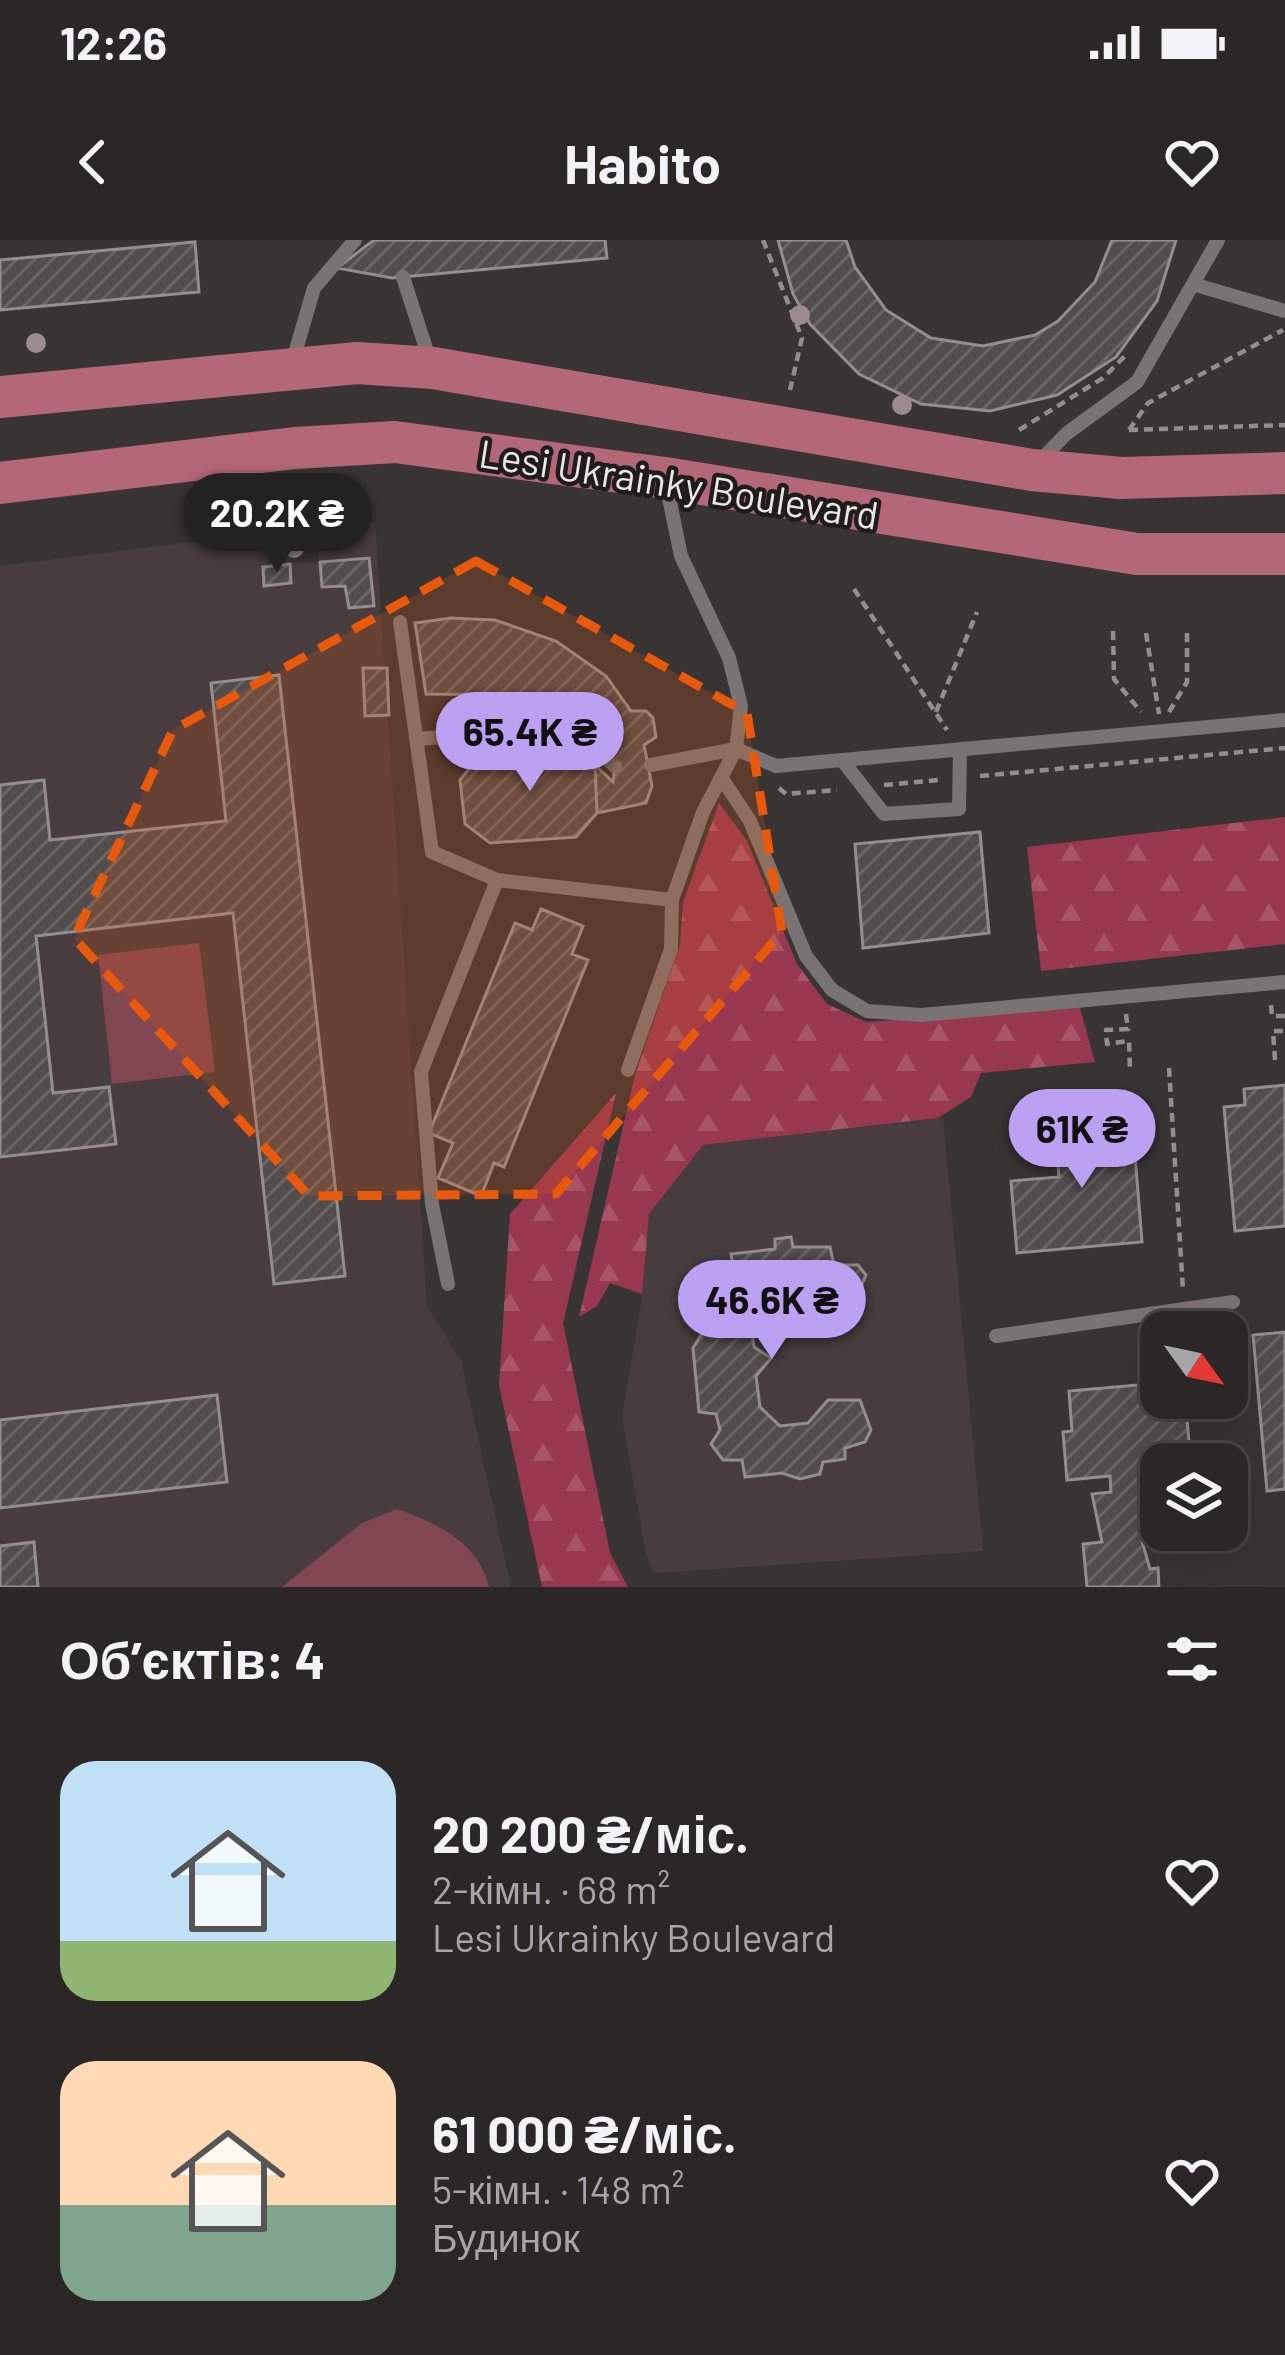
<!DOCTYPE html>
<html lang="uk">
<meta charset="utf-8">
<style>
:root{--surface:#2b2727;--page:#332f2f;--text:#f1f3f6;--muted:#a6a5a7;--line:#474444;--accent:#bca0f2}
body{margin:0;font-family:Barlow,sans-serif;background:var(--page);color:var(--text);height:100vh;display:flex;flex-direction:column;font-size:45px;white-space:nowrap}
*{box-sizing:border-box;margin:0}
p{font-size:39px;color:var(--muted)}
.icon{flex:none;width:66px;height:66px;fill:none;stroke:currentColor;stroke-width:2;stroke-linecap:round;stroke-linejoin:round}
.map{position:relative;height:1347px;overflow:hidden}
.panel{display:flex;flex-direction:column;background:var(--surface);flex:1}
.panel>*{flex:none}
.needle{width:78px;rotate:123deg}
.fabs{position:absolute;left:1140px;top:1071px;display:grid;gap:24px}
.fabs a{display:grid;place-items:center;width:108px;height:108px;border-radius:24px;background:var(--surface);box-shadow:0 12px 48px #0002,0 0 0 3px var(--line);font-size:60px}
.price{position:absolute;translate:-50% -102px;padding:0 27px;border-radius:42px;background:var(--accent);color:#111;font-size:39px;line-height:78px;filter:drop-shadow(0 3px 6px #0008)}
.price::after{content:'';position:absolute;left:50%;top:72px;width:36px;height:27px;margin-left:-18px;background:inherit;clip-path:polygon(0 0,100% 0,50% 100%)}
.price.on{background:#222;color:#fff}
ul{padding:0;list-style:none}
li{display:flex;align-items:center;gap:36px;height:300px;padding:0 60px}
li span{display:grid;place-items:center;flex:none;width:336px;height:240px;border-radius:36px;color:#555}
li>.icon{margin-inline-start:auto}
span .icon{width:144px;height:144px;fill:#fffc;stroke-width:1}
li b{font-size:51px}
h2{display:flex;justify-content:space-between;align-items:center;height:144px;padding:0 60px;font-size:51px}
.status{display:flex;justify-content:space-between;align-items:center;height:84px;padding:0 60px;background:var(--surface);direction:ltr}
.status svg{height:33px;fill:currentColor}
header{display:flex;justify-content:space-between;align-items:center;height:156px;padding:0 60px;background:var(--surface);font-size:54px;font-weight:700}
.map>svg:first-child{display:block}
.built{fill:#483c3e}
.forest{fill:url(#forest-firs)}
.garden{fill:#804752}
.building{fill:url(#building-hatch);stroke:#948d8e;stroke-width:3}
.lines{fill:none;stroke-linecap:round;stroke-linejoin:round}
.path{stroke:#928e8e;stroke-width:4.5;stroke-dasharray:9 6;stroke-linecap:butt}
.lane{stroke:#7a7374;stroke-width:14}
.primary{stroke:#b46779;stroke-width:42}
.tree{fill:#9c8a8d}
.marked{fill:#e8590c;fill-opacity:0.2;stroke:#e8590c;stroke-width:9;stroke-dasharray:24 15;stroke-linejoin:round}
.labels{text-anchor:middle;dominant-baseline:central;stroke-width:9;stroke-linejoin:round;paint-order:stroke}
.street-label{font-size:39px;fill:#ebe7e7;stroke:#1f1c1c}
</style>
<div class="status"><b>12:26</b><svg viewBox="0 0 49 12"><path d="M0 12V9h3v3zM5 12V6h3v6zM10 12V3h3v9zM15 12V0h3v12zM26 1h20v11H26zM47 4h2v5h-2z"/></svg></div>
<header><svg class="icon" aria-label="back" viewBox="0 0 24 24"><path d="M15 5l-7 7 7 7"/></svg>Habito<svg class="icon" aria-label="heart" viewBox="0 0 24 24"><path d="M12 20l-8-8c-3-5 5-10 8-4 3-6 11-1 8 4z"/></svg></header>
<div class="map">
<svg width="1285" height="1347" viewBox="0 0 1285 1347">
<defs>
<pattern id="forest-firs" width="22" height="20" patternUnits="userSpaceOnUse" patternTransform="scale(3)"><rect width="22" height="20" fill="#973850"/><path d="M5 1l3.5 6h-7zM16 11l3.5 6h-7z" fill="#a65569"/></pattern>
<pattern id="building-hatch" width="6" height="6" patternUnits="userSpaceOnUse" patternTransform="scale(3)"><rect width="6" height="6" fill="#524c4c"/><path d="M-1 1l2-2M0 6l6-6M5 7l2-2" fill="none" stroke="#6b6666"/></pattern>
</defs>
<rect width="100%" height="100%" fill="#393434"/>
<path class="built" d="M 375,282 L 427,1066 L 461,1121 L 511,1347 L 0,1347 L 0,326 L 287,290 L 290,323 L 319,322 L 318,289 Z
M 943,878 L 983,1311 L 654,1333 L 646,1314 L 622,1176 L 641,1064 L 649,974 L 703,905 Z"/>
<path class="forest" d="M 719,563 L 747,601 L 797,724 L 827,764 L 866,782 L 1080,768 L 1095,822 L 981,833 L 971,857 L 938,878 L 703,905 L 649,974 L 642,1054 L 610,1043 L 597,1066 L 579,1077 L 635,835 L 680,705 L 683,662 Z
M 1285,577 L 1285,704 L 1041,731 L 1027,607 Z
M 616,853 L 563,1083 L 610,1313 L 628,1347 L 542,1347 L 499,1145 L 510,974 Z"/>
<path class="garden" d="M 199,703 L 215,832 L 112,844 L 98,715 Z
M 397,1269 C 437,1283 478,1302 489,1347 L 282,1347 L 362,1283 Z"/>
<path class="building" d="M 374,0 L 605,0 L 607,18 L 392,38 L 337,28 Z
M 778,0 L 846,0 L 855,27 L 886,70 L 931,98 L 983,106 L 1035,95 L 1058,81 L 1095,42 L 1112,0 L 1176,0 L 1157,61 L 1116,117 L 1057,155 L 990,171 L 921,164 L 859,134 L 810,84 L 793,54 Z
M 195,2 L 199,52 L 0,70 L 0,20 Z
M 369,318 L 374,366 L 349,368 L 345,346 L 322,347 L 320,322 Z
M 290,324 L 291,343 L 264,346 L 263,327 Z
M 451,378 L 495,380 L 556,401 L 606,436 L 631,471 L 646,471 L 653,478 L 656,497 L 644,505 L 652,546 L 646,563 L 597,573 L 595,525 L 613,542 L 615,526 L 600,494 L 577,476 L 522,455 L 426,454 L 415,383 Z
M 363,428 L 387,428 L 389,475 L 365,476 Z
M 279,435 L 345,1036 L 274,1044 L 233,673 L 36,696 L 53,853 L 109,847 L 116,904 L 0,917 L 0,545 L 44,540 L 50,600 L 226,581 L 211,443 Z
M 566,504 L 595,525 L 597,573 L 576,597 L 490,603 L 465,584 L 460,540 L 481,514 Z
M 980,592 L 989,693 L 863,708 L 855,604 Z
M 541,669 L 583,686 L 572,714 L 588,720 L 504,927 L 494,923 L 481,956 L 438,938 L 453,903 L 429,893 L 515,683 L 532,690 Z
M 1285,845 L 1285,986 L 1235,991 L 1224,867 L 1245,865 L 1244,849 Z
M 1132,877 L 1142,1002 L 1017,1013 L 1011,941 L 1059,937 L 1054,883 Z
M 791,997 L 793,1007 L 830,1007 L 834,1025 L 858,1025 L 866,1035 L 850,1072 L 823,1072 L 800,1054 L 775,1053 L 750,1074 L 754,1107 L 771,1118 L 756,1136 L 760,1167 L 780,1186 L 808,1183 L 828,1160 L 860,1160 L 871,1190 L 865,1202 L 845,1208 L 845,1219 L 823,1222 L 820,1234 L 800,1239 L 782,1233 L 745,1237 L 742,1220 L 723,1220 L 711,1204 L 720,1190 L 716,1174 L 699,1172 L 693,1108 L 712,1077 L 700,1046 L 706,1037 L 734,1032 L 731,1014 L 775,1009 L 775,999 Z
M 1285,1092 L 1285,1249 L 1267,1251 L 1253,1095 Z
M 1161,1143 L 1161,1158 L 1185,1158 L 1191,1224 L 1161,1224 L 1161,1290 L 1197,1290 L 1197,1296 L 1142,1301 L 1150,1329 L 1158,1328 L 1159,1347 L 1087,1347 L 1083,1304 L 1102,1302 L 1092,1254 L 1111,1252 L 1110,1236 L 1067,1240 L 1063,1192 L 1072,1191 L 1069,1151 Z
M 217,1155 L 227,1242 L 0,1268 L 0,1180 Z
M 34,1302 L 38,1347 L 0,1347 L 0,1306 Z"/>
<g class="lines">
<path class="path" d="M 763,0 L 802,98 L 790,150
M 1019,190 L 1103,138 L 1126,115
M 1129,190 L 1148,163 L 1283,90
M 1129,190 L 1285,185
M 854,349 L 947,490
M 1113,391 L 1114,439 L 1141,472
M 1146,393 L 1159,474
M 936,472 L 977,372
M 1169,472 L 1187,442 L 1187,393
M 980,536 L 1285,508
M 884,545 L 939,540
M 779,548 L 786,554 L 837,550
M 1271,765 L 1272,776 L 1285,776
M 1126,774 L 1128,789 L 1106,790 L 1107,804 L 1129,801 L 1130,831
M 1275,820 L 1273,791 L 1285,791
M 1169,828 L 1183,1050"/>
<path class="lane" d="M 403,37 L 431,124
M 1196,45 L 1285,71
M 293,120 L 314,48 L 355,0
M 1039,222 L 1066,194 L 1137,142 L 1218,0
M 400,382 L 432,612 L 497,640
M 416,499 L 528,491 L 582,498 L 615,526
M 842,520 L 884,574 L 959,569 L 960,509
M 651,525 L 736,509 L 776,526 L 1285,480
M 721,537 L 750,581 L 806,716 L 832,750 L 867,771 L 921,775 L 1285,742
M 628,830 L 671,709 L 672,660 L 703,572 L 736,509 L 741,466 L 729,418 L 681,316 L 666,243
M 448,1044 L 432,964 L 421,832 L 497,640 L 672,660
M 996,1096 L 1233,1062"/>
<path class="primary" d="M 0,157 L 357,123 L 433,128 L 1032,230 L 1121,238 L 1285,233
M 0,243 L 295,208 L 395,202 L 665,238 L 1137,314 L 1285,314"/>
</g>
<g class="tree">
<circle cx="800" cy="75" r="10"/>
<circle cx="36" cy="103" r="10"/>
<circle cx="902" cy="165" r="10"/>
<circle cx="294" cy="308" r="10"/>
</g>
<path class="marked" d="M 476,321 L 747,473 L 782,692 L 556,954 L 309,956 L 74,698 L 173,490 Z"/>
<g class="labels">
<g class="street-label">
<text transform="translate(679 243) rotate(9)">Lesi Ukrainky Boulevard</text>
</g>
</g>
</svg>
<div class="fabs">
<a><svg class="needle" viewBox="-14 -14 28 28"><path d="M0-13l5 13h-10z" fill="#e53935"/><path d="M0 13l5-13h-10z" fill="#a6a5a7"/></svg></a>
<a><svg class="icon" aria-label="layers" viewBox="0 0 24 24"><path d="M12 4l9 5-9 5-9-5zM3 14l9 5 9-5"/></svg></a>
</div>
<b class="price on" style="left:277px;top:335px">20.2K ₴</b>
<b class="price" style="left:530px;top:554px">65.4K ₴</b>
<b class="price" style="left:1082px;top:951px">61K ₴</b>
<b class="price" style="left:772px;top:1122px">46.6K ₴</b>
</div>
<section class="panel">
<h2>Об’єктів: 4<svg class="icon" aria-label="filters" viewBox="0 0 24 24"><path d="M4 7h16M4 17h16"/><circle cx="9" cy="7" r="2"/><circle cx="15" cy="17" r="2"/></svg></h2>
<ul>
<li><span style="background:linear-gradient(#bfe0f5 75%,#8fb573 0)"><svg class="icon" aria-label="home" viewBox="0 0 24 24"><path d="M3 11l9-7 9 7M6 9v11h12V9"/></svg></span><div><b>20 200 ₴/міс.</b><p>2-кімн. · 68 m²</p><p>Lesi Ukrainky Boulevard</p></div><svg class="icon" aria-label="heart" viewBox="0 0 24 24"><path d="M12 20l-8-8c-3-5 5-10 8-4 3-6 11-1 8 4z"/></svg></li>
<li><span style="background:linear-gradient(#ffd9b3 60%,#7fa58c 0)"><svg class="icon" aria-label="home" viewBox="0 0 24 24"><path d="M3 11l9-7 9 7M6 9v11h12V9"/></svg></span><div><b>61 000 ₴/міс.</b><p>5-кімн. · 148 m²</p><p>Будинок</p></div><svg class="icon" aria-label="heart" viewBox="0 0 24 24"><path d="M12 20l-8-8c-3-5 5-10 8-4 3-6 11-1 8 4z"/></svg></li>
</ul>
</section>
